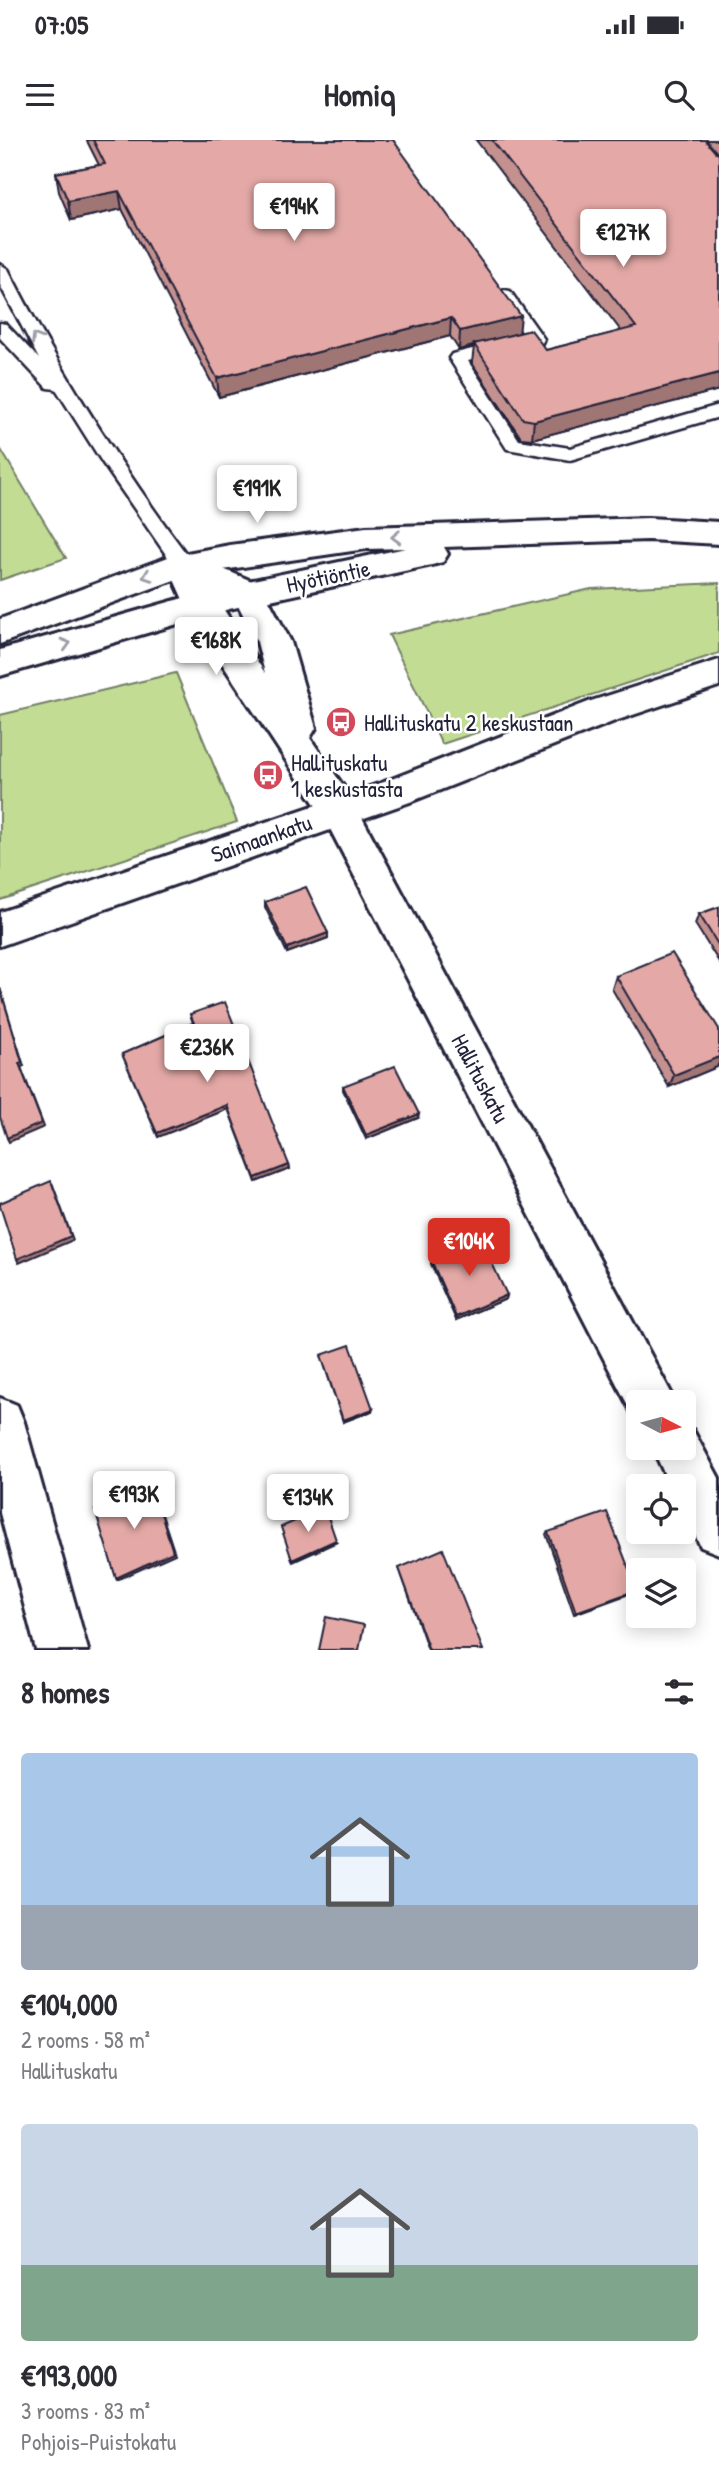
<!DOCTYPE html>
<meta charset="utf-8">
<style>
:root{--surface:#fff;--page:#f7f7f7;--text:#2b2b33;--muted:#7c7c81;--accent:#d93025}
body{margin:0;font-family:"Patrick Hand",sans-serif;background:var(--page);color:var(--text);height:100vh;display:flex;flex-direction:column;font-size:26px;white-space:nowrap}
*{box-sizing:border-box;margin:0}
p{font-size:23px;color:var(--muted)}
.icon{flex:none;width:38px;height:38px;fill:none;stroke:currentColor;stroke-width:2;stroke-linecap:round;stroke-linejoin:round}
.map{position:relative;height:1510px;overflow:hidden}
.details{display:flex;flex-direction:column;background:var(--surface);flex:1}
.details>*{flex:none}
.needle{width:46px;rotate:96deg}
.tools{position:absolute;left:626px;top:1250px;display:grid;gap:14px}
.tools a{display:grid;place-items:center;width:70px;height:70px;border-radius:7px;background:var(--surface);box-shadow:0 4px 18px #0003;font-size:35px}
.price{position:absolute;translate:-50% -60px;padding:0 16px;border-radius:7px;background:#fff;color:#222;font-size:23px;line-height:46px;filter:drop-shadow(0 2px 4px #0008)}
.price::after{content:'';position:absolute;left:50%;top:42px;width:21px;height:16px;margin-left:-10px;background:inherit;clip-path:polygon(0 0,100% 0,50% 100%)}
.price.active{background:var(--accent);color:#fff}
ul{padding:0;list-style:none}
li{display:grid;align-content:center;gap:14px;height:371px;padding:0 21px}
li span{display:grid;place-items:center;height:217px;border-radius:7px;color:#555}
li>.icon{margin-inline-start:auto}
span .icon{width:126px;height:126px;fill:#fffc;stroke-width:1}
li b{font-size:30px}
h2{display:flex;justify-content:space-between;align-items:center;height:84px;padding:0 21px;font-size:30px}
.status{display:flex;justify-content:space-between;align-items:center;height:49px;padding:0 35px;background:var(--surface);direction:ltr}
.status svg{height:19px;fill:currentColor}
header{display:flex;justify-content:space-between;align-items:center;height:91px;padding:0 21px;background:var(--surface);font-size:32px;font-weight:800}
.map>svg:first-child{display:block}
.green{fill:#c2dc93;stroke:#727f67;stroke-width:2}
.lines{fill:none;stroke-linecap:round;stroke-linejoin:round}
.service-casing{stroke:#22223b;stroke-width:5}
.minor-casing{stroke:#22223b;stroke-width:6}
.tertiary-casing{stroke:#22223b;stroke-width:6}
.secondary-casing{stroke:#22223b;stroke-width:6}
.service{fill:#fff;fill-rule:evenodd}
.minor{fill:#fff;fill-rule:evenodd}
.tertiary{fill:#fff;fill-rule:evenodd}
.secondary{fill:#fff;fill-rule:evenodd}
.wall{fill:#c4918f;stroke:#22223b;stroke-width:2}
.shaded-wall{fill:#a07674;stroke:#22223b;stroke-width:2}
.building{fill:#e4a9a6;stroke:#22223b;stroke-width:2}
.oneway{stroke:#9c9ca7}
.labels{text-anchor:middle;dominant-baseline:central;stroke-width:5;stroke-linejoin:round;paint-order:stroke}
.street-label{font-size:23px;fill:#22223b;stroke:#fff}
.poi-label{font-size:23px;fill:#22223b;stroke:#fff;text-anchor:start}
</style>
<div class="status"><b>07:05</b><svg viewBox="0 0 49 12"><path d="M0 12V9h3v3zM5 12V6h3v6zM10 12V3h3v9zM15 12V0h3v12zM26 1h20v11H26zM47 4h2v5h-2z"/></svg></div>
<header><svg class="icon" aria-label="menu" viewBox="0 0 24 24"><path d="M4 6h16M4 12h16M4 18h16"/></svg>Homiq<svg class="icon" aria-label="search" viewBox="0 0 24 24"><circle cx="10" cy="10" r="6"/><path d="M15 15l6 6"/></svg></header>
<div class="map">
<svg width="719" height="1510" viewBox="0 0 719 1510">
<rect width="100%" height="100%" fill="#fff"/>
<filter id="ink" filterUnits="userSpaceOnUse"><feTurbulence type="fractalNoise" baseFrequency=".0143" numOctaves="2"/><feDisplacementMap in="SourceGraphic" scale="14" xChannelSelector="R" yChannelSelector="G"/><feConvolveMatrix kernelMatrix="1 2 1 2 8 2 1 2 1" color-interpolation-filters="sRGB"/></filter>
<g filter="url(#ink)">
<path class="green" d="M 0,308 L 66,418 L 0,440 Z
M 719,443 L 719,513 L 442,604 L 389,495 L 591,449 Z
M 176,533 L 237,682 L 0,760 L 0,575 Z"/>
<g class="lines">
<g class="service-casing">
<path id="service" d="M 0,124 L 8,129 C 60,231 121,327 190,419 L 193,424 L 190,429 L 176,429 L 102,322 L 56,249 L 47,248 L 0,198 L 0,183 L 6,184 L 39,219 L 0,145 Z
M 504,150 L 510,151 L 544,199 L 542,203 L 468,221 L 519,300 L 570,308 L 719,265 L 719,277 L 570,320 L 507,309 L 449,218 L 452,214 L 525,196 L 496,155 Z"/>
</g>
<g class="minor-casing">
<path id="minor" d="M 719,520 L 719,546 L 615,581 L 410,662 L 0,806 L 0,772 L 384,642 L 591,561 Z
M 0,1258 L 17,1265 L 24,1282 L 88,1510 L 36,1510 L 0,1373 Z"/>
</g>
<g class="tertiary-casing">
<path id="tertiary" d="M 183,412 L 261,445 L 291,502 L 316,588 L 310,598 L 352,659 L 676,1262 L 639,1262 L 639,1280 L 635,1279 L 326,681 L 190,475 L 167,424 L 171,416 ZM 211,450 L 236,461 L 257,502 L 265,533 Z
M 684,1286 L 693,1290 L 719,1338 L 719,1414 L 701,1407 L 684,1373 L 684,1346 L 670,1346 L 652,1307 L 684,1307 Z"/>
</g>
<g class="secondary-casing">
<path id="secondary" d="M 648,378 L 719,382 L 719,404 L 648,400 L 444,407 L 448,414 L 443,422 L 432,425 L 229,469 L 0,536 L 0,510 L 229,445 L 406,408 L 366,409 L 188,435 L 0,504 L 0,479 L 171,416 L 230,405 L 366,387 Z"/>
</g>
<use href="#service" class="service"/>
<use href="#minor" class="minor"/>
<use href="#tertiary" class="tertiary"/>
<use href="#secondary" class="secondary"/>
</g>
<path class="wall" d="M 87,0 L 393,0 L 519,193 L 546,210 L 621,191 L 476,0 L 705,0 L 718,14 L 706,0 L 719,0 L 719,250 L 532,299 L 521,298 L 472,223 L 474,206 L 459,210 L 450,196 L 219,257 L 122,69 L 71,80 L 59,52 L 56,33 L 99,25 L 88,3 Z
M 265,762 L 328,793 L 328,798 L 287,813 L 265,767 Z
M 719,767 L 719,822 L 695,784 L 699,774 Z
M 616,836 L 719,889 L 719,923 L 717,927 L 669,947 L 612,849 Z
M 190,874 L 289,1025 L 290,1029 L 256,1042 L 228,969 L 158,997 L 122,914 L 193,883 Z
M 343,946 L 418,978 L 366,999 L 343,950 Z
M 431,1120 L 507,1155 L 506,1159 L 456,1180 L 431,1124 Z
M 321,1215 L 372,1271 L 343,1282 Z
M 548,1392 L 637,1450 L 574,1474 L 546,1394 Z
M 399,1428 L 483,1510 L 428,1510 Z"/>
<path class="shaded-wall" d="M 119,51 L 122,69 L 71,80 L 68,61 Z
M 521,176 L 519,195 L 474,204 L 473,206 L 459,210 L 460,191 Z
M 451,178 L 450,196 L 219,257 L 217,238 Z
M 719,233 L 719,250 L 532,299 L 534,281 Z
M 328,793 L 328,798 L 287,813 L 287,808 Z
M 0,848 L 24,926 L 21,927 L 44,987 L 9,1002 L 7,998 L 19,923 Z
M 719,916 L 719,923 L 717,927 L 669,947 L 674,935 Z
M 227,965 L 228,969 L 158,997 L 157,993 Z
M 419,974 L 418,978 L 366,999 L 366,995 Z
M 289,1025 L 290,1029 L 256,1042 L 255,1038 Z
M 53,1045 L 73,1100 L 19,1123 L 17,1119 Z
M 507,1155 L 506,1159 L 456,1180 L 456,1177 Z
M 373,1269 L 372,1271 L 343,1282 L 343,1280 Z
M 152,1344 L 175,1414 L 117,1440 L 116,1438 Z
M 336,1400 L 337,1402 L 293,1422 L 292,1420 Z
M 637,1450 L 635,1452 L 574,1474 L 576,1472 Z"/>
<path class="building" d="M 93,0 L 393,0 L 521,176 L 460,191 L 451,178 L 217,238 L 119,51 L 68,61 L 56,33 L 105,24 Z
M 492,0 L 705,0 L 716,13 L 719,14 L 719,233 L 534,281 L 523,279 L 474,204 L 531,190 L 546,210 L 636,187 Z
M 306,747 L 328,793 L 287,808 L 265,762 Z
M 719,767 L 719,806 L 699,774 Z
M 672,813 L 719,889 L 719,917 L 674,935 L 616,836 Z
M 0,848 L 22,922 L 19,923 L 42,983 L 7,998 L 0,977 Z
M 225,862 L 289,1025 L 255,1038 L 227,965 L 157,993 L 122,914 L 194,883 L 190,874 Z
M 395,926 L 419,974 L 366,995 L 343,946 Z
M 51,1041 L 71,1096 L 17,1119 L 0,1066 L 0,1063 Z
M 481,1100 L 507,1155 L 456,1177 L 431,1120 Z
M 350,1205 L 373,1269 L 343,1280 L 321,1215 Z
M 152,1344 L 173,1412 L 116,1438 L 95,1370 Z
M 325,1368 L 336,1400 L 292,1420 L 281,1387 Z
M 607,1372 L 637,1450 L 576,1472 L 548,1392 Z
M 443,1409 L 483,1510 L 429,1510 L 399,1428 Z
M 326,1477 L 364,1485 L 359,1510 L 319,1510 Z"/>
<defs><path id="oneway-chevron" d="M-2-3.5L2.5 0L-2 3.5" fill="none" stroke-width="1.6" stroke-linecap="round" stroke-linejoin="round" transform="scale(1.75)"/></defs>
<g class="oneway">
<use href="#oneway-chevron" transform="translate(36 198) rotate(-121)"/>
<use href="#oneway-chevron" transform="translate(396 397) rotate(178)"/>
<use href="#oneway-chevron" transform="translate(147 436) rotate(161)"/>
<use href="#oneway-chevron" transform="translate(66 504) rotate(-16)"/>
</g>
</g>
<defs>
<g id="bus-disc" transform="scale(1.575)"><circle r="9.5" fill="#d1495b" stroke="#fff"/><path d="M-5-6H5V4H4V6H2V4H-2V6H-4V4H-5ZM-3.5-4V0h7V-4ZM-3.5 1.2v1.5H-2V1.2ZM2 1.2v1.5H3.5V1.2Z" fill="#fff"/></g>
</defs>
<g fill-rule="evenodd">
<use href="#bus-disc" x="341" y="582"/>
<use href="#bus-disc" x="268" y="635"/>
</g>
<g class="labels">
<g class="street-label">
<text transform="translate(328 436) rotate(-12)">Hyötiöntie</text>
<text transform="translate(261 698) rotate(-19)">Saimaankatu</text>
<text transform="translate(481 938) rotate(62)">Hallituskatu</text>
</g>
<g class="poi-label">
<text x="364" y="582">Hallituskatu 2 keskustaan</text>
<text x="291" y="622">Hallituskatu<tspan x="291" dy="26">1 keskustasta</tspan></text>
</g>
</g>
</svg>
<div class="tools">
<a><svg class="needle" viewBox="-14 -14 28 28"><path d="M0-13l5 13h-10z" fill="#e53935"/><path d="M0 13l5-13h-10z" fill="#7c7c81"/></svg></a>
<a><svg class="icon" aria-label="locate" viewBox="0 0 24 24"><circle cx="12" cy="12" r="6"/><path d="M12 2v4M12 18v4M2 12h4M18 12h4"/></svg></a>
<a><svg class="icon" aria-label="layers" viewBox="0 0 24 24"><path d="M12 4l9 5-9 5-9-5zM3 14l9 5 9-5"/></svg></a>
</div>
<b class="price" style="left:294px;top:103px">€194K</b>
<b class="price" style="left:623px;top:129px">€127K</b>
<b class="price" style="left:257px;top:385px">€191K</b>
<b class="price" style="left:216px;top:537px">€168K</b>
<b class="price" style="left:207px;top:944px">€236K</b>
<b class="price active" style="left:469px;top:1138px">€104K</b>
<b class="price" style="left:134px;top:1391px">€193K</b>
<b class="price" style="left:308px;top:1394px">€134K</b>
</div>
<section class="details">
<h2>8 homes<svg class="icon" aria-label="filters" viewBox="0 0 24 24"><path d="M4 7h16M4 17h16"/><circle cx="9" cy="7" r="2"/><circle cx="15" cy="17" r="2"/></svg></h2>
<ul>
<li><span style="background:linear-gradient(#a9c7e8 70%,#9aa5b1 0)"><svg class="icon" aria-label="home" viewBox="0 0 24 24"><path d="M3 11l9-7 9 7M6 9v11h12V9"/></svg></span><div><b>€104,000</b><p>2 rooms · 58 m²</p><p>Hallituskatu</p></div></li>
<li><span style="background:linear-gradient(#c9d6e8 65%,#7fa58c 0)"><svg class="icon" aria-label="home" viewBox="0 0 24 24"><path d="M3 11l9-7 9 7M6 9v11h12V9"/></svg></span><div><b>€193,000</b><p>3 rooms · 83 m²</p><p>Pohjois-Puistokatu</p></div></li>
</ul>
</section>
